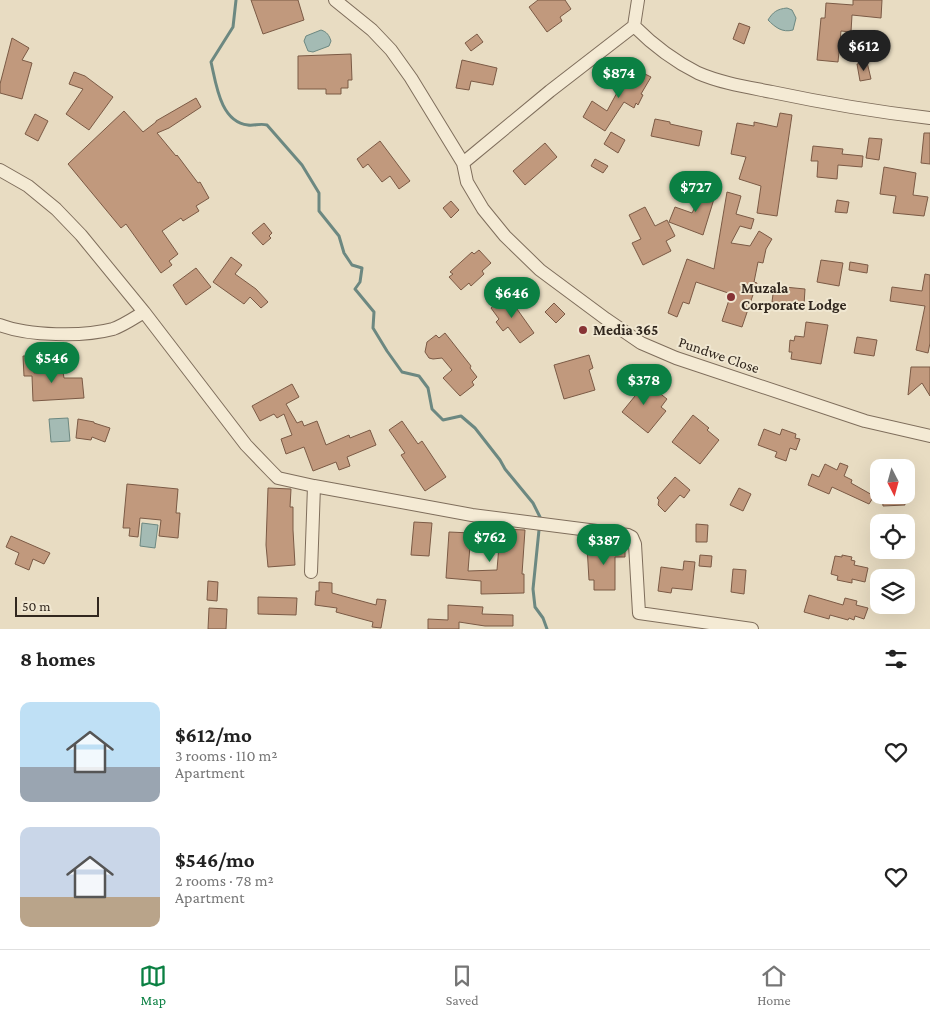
<!DOCTYPE html>
<meta charset="utf-8">
<style>
:root{--surface:#fff;--page:#f2f2f2;--text:#222;--muted:#767676;--line:#e0e0e0;--accent:#0b8043}
body{margin:0;font-family:"Crimson Pro",serif;background:var(--page);color:var(--text);height:100vh;display:flex;flex-direction:column;font-size:19px;white-space:nowrap}
*{box-sizing:border-box;margin:0}
p{font-size:16px;color:var(--muted)}
.icon{flex:none;width:28px;height:28px;fill:none;stroke:currentColor;stroke-width:2;stroke-linecap:round;stroke-linejoin:round}
.map{position:relative;height:629px;overflow:hidden}
.sheet{display:flex;flex-direction:column;background:var(--surface);flex:1}
.sheet>*{flex:none}
.needle{width:32px;rotate:174deg}
.buttons{position:absolute;left:870px;top:459px;display:grid;gap:10px}
.buttons a{display:grid;place-items:center;width:45px;height:45px;border-radius:10px;background:var(--surface);box-shadow:0 5px 20px #0002;font-size:25px}
.scale{position:absolute;left:15px;bottom:12px;width:84px;box-sizing:border-box;padding-left:5px;border:2px solid #31271e;border-top:0;font-size:14px;line-height:18px;white-space:nowrap;color:#31271e;-webkit-text-stroke:4px #f0e7d1;paint-order:stroke}
.price{position:absolute;translate:-50% -42px;padding:0 11px;border-radius:18px;background:var(--accent);color:#fff;font-size:16px;line-height:32px;filter:drop-shadow(0 1px 2px #0008)}
.price::after{content:'';position:absolute;left:50%;top:30px;width:15px;height:11px;margin-left:-8px;background:inherit;clip-path:polygon(0 0,100% 0,50% 100%)}
.price.selected{background:#222;color:#fff}
ul{padding:0;list-style:none}
li{display:flex;align-items:center;gap:15px;height:125px;padding:0 20px}
li span{display:grid;place-items:center;flex:none;width:140px;height:100px;border-radius:10px;color:#555}
li>.icon{margin-inline-start:auto}
span .icon{width:60px;height:60px;fill:#fffc;stroke-width:1}
li b{font-size:21px}
h2{display:flex;justify-content:space-between;align-items:center;height:60px;padding:0 20px;font-size:21px}
.tabs{display:flex;justify-content:space-around;align-items:center;height:70px;border-top:1px solid var(--line);background:var(--surface);font-size:14px;color:var(--muted)}
.tabs a{display:grid;justify-items:center;gap:2px}
.tabs .selected{color:var(--accent)}
.map>svg:first-child{display:block}
.water{fill:#a4bbb4;stroke:#6c8881}
.lines{fill:none;stroke-linecap:round;stroke-linejoin:round}
.stream{stroke:#6c8881;stroke-width:3}
.building{fill:#c1997d;stroke:#7b5a45}
.minor-casing{stroke:#7f6e5c;stroke-width:14}
.minor{stroke:#f4ead4;stroke-width:12}
.poi-dot{fill:#873335;stroke:#f0e7d1;stroke-width:2}
.labels{text-anchor:middle;dominant-baseline:central;stroke-width:4;stroke-linejoin:round;paint-order:stroke}
.poi-label{font-size:15px;font-weight:bold;fill:#31271e;stroke:#f0e7d1;text-anchor:start}
.street-label{font-size:15px;fill:#31271e;stroke:#f0e7d1}
</style>
<div class="map">
<svg width="930" height="629" viewBox="0 0 930 629">
<rect width="100%" height="100%" fill="#e8dcc2"/>
<path class="water" d="M 787,8 L 792,10 L 796,18 L 793,30 C 782,33 775,27 768,20 C 773,12 777,9 787,8 Z
M 321,30 C 327,32 329,35 331,41 L 329,46 L 313,52 L 308,51 L 304,41 L 306,36 Z
M 68,418 L 70,441 L 51,442 L 49,419 Z
M 142,523 L 158,525 L 155,548 L 140,546 Z"/>
<g class="lines">
<path class="stream" d="M 236,0 L 233,27 L 211,62 C 216,83 220,122 248,125 C 254,126 260,123 267,125 L 302,165 L 319,193 L 319,211 L 339,236 L 344,253 L 352,265 L 362,268 L 360,282 L 355,289 L 374,312 L 373,328 L 387,351 L 402,372 L 419,376 L 428,388 L 432,409 L 443,420 L 461,416 L 475,428 L 500,460 L 505,469 L 533,503 L 540,517
M 539,530 L 533,589 L 535,607 L 543,618 L 547,629"/>
</g>
<path class="building" d="M 251,0 L 298,0 L 304,20 L 263,34 Z
M 538,0 L 565,0 L 571,9 L 560,17 L 562,21 L 547,32 L 529,7 Z
M 853,0 L 882,0 L 881,18 L 852,15 L 851,32 L 841,31 L 838,62 L 817,60 L 821,18 L 825,18 L 826,3 L 853,5 Z
M 739,23 L 750,27 L 744,44 L 733,39 Z
M 477,34 L 483,42 L 471,51 L 465,43 Z
M 12,38 L 29,48 L 22,60 L 32,63 L 22,99 L 0,93 L 0,84 Z
M 351,54 L 352,80 L 348,80 L 348,88 L 341,88 L 341,94 L 326,94 L 326,89 L 298,89 L 298,56 Z
M 462,60 L 497,68 L 493,85 L 471,81 L 469,90 L 456,88 Z
M 867,62 L 871,79 L 860,81 L 857,64 Z
M 631,67 L 651,77 L 641,94 L 643,95 L 638,105 L 636,103 L 634,108 L 624,102 L 605,131 L 583,117 L 592,101 L 607,111 Z
M 74,72 L 85,76 L 113,97 L 89,130 L 66,114 L 83,89 L 69,84 Z
M 196,98 L 201,107 L 169,128 L 157,133 L 176,156 L 177,155 L 198,183 L 200,182 L 209,198 L 196,206 L 199,211 L 183,221 L 181,218 L 162,231 L 178,254 L 169,261 L 172,265 L 161,273 L 126,224 L 121,228 L 68,164 L 124,111 L 143,132 L 156,122 L 156,121 Z
M 780,113 L 792,115 L 777,216 L 757,213 L 761,186 L 739,179 L 746,157 L 731,154 L 737,123 L 754,126 L 754,122 L 777,127 Z
M 35,114 L 48,121 L 38,141 L 25,134 Z
M 655,119 L 670,122 L 670,124 L 702,131 L 699,146 L 651,136 Z
M 611,132 L 625,140 L 618,153 L 604,144 Z
M 924,133 L 930,133 L 930,164 L 921,163 Z
M 869,138 L 882,139 L 879,160 L 866,158 Z
M 380,141 L 410,181 L 399,189 L 390,176 L 382,182 L 368,164 L 363,168 L 357,159 Z
M 545,143 L 557,157 L 525,185 L 513,171 Z
M 813,146 L 843,149 L 842,154 L 863,156 L 862,167 L 838,165 L 837,179 L 817,177 L 818,161 L 811,161 Z
M 595,159 L 608,166 L 603,173 L 591,166 Z
M 884,167 L 916,173 L 913,195 L 928,197 L 924,216 L 893,213 L 896,196 L 880,194 Z
M 703,185 L 717,189 L 703,235 L 669,222 L 675,207 L 692,213 L 700,198 Z
M 727,192 L 741,196 L 736,214 L 754,219 L 751,229 L 740,226 L 731,243 L 750,246 L 759,231 L 772,239 L 766,249 L 763,263 L 758,262 L 754,282 L 757,283 L 742,327 L 722,321 L 731,294 L 696,282 L 689,304 L 683,302 L 677,317 L 668,313 L 687,259 L 714,269 Z
M 837,200 L 849,202 L 847,213 L 835,212 Z
M 451,201 L 459,210 L 451,218 L 443,208 Z
M 645,207 L 655,226 L 667,220 L 675,236 L 666,241 L 671,251 L 643,265 L 632,243 L 641,239 L 629,215 Z
M 264,223 L 272,233 L 269,236 L 271,238 L 263,245 L 252,233 Z
M 479,250 L 491,263 L 482,271 L 484,274 L 471,286 L 469,283 L 461,290 L 449,277 L 453,274 L 450,272 L 472,252 L 474,254 Z
M 231,257 L 242,265 L 235,274 L 256,289 L 268,302 L 261,308 L 250,297 L 244,304 L 213,282 Z
M 821,260 L 843,263 L 839,286 L 817,282 Z
M 850,262 L 868,265 L 867,273 L 849,270 Z
M 196,268 L 211,287 L 186,305 L 173,285 Z
M 925,274 L 930,275 L 930,343 L 928,353 L 916,350 L 925,306 L 890,301 L 892,287 L 922,291 Z
M 774,286 L 805,289 L 804,305 L 772,302 Z
M 507,295 L 534,333 L 520,343 L 508,327 L 503,331 L 496,322 L 499,319 L 491,308 Z
M 554,303 L 565,314 L 556,323 L 545,312 Z
M 806,322 L 828,325 L 821,364 L 791,359 L 792,352 L 789,352 L 790,340 L 794,341 L 795,336 L 804,337 Z
M 445,333 L 471,366 L 470,368 L 477,377 L 472,382 L 474,385 L 460,396 L 443,378 L 452,370 L 442,358 L 433,359 L 429,358 L 425,352 L 427,342 L 436,335 L 439,338 Z
M 857,337 L 877,340 L 874,356 L 854,353 Z
M 589,355 L 593,368 L 589,370 L 595,390 L 564,399 L 554,365 Z
M 23,356 L 33,356 L 34,373 L 63,372 L 64,378 L 82,378 L 84,398 L 33,401 L 32,376 L 24,376 Z
M 911,367 L 930,367 L 930,396 L 922,383 L 908,395 Z
M 633,377 L 655,395 L 658,392 L 667,399 L 661,407 L 666,411 L 648,433 L 622,412 L 635,396 L 625,387 Z
M 292,384 L 299,397 L 286,404 L 297,423 L 302,421 L 304,426 L 317,421 L 326,445 L 349,435 L 350,438 L 370,430 L 376,445 L 347,457 L 350,466 L 339,470 L 336,462 L 313,471 L 304,447 L 286,454 L 281,439 L 292,435 L 284,414 L 277,418 L 274,414 L 260,421 L 252,406 Z
M 693,415 L 709,428 L 707,430 L 719,440 L 700,464 L 672,442 Z
M 78,419 L 94,422 L 94,423 L 110,428 L 105,442 L 92,437 L 91,440 L 76,438 Z
M 402,421 L 418,444 L 422,441 L 446,477 L 425,491 L 401,455 L 405,453 L 389,430 Z
M 764,429 L 780,435 L 782,429 L 796,434 L 795,438 L 800,439 L 796,450 L 790,448 L 786,461 L 775,457 L 777,452 L 758,445 Z
M 840,463 L 848,466 L 844,476 L 852,480 L 851,483 L 874,496 L 869,504 L 832,487 L 829,494 L 808,485 L 812,474 L 819,477 L 825,464 L 837,470 Z
M 675,477 L 690,490 L 684,498 L 680,495 L 665,512 L 658,505 L 659,500 L 657,498 Z
M 127,484 L 178,489 L 176,513 L 180,513 L 178,538 L 159,536 L 161,520 L 140,518 L 138,537 L 129,536 L 130,528 L 123,528 Z
M 268,488 L 291,489 L 290,507 L 293,507 L 293,530 L 295,565 L 268,567 L 266,545 Z
M 739,488 L 751,494 L 743,511 L 730,505 Z
M 882,495 L 904,495 L 905,505 L 883,506 Z
M 414,522 L 432,523 L 429,556 L 411,555 Z
M 696,524 L 708,525 L 707,542 L 696,542 Z
M 502,529 L 525,530 L 522,574 L 524,574 L 524,593 L 481,594 L 481,581 L 446,578 L 449,532 L 471,533 L 468,571 L 497,570 L 500,533 L 502,533 Z
M 11,536 L 50,553 L 44,564 L 33,559 L 29,570 L 15,564 L 19,553 L 6,547 Z
M 587,546 L 625,546 L 625,557 L 615,557 L 615,590 L 594,590 L 594,580 L 589,580 Z
M 700,555 L 712,556 L 711,567 L 699,566 Z
M 842,555 L 852,557 L 851,560 L 855,561 L 854,565 L 868,568 L 865,582 L 852,579 L 852,583 L 837,580 L 838,576 L 831,574 L 835,556 L 842,557 Z
M 684,561 L 695,562 L 692,590 L 672,588 L 671,593 L 658,591 L 661,567 L 683,570 Z
M 733,569 L 746,570 L 744,594 L 731,592 Z
M 208,581 L 218,582 L 217,601 L 207,600 Z
M 319,582 L 332,583 L 332,593 L 376,605 L 377,599 L 386,600 L 381,628 L 372,627 L 373,622 L 336,612 L 337,608 L 315,605 L 316,591 L 319,591 Z
M 809,595 L 843,605 L 845,598 L 857,601 L 856,605 L 868,608 L 864,619 L 855,616 L 854,620 L 849,618 L 848,620 L 830,615 L 829,619 L 804,612 Z
M 258,597 L 297,598 L 296,615 L 258,614 Z
M 448,605 L 483,607 L 482,614 L 513,615 L 513,626 L 485,626 L 459,622 L 459,629 L 428,629 L 428,619 L 448,620 Z
M 209,608 L 227,609 L 226,629 L 208,629 Z"/>
<g class="lines">
<g class="minor-casing">
<path id="minor" d="M 335,0 L 372,30 L 391,50 L 411,78 L 463,163 L 467,182 L 483,209 L 505,236 L 540,270 L 606,319 L 641,343 L 676,358 L 865,421 L 930,436
M 634,26 C 653,45 674,61 698,73 C 721,83 747,87 772,92 C 824,103 877,112 930,118
M 634,26 L 638,0
M 463,163 L 550,91 L 634,26
M 0,170 L 28,186 L 56,209 L 81,235 L 144,312 L 246,445 L 272,472 L 278,478 L 314,486 L 472,515 L 628,535 L 632,537 L 635,544 L 639,613 L 752,629
M 0,325 C 29,336 83,337 113,329 C 124,325 134,318 144,312
M 311,572 L 314,486"/>
</g>
<use href="#minor" class="minor"/>
</g>
<g class="poi-dot">
<circle cx="731" cy="297" r="5"/>
<circle cx="583" cy="330" r="5"/>
</g>
<g class="labels">
<g class="poi-label">
<text x="741" y="288">Muzala<tspan x="741" dy="17">Corporate Lodge</tspan></text>
<text x="593" y="330">Media 365</text>
</g>
<g class="street-label">
<text transform="translate(719 355) rotate(19)">Pundwe Close</text>
</g>
</g>
</svg>
<div class="buttons">
<a><svg class="needle" viewBox="-14 -14 28 28"><path d="M0-13l5 13h-10z" fill="#e53935"/><path d="M0 13l5-13h-10z" fill="#767676"/></svg></a>
<a><svg class="icon" aria-label="locate" viewBox="0 0 24 24"><circle cx="12" cy="12" r="6"/><path d="M12 2v4M12 18v4M2 12h4M18 12h4"/></svg></a>
<a><svg class="icon" aria-label="layers" viewBox="0 0 24 24"><path d="M12 4l9 5-9 5-9-5zM3 14l9 5 9-5"/></svg></a>
</div>
<div class="scale">50 m</div>
<b class="price selected" style="left:864px;top:72px">$612</b>
<b class="price" style="left:619px;top:99px">$874</b>
<b class="price" style="left:696px;top:213px">$727</b>
<b class="price" style="left:512px;top:319px">$646</b>
<b class="price" style="left:52px;top:384px">$546</b>
<b class="price" style="left:644px;top:406px">$378</b>
<b class="price" style="left:490px;top:563px">$762</b>
<b class="price" style="left:604px;top:566px">$387</b>
</div>
<section class="sheet">
<h2>8 homes<svg class="icon" aria-label="filters" viewBox="0 0 24 24"><path d="M4 7h16M4 17h16"/><circle cx="9" cy="7" r="2"/><circle cx="15" cy="17" r="2"/></svg></h2>
<ul>
<li><span style="background:linear-gradient(#bfe0f5 65%,#9aa5b1 0)"><svg class="icon" aria-label="home" viewBox="0 0 24 24"><path d="M3 11l9-7 9 7M6 9v11h12V9"/></svg></span><div><b>$612/mo</b><p>3 rooms · 110 m²</p><p>Apartment</p></div><svg class="icon" aria-label="heart" viewBox="0 0 24 24"><path d="M12 20l-8-8c-3-5 5-10 8-4 3-6 11-1 8 4z"/></svg></li>
<li><span style="background:linear-gradient(#c9d6e8 70%,#b9a48a 0)"><svg class="icon" aria-label="home" viewBox="0 0 24 24"><path d="M3 11l9-7 9 7M6 9v11h12V9"/></svg></span><div><b>$546/mo</b><p>2 rooms · 78 m²</p><p>Apartment</p></div><svg class="icon" aria-label="heart" viewBox="0 0 24 24"><path d="M12 20l-8-8c-3-5 5-10 8-4 3-6 11-1 8 4z"/></svg></li>
</ul>
</section>
<nav class="tabs">
<a class="selected"><svg class="icon" aria-label="map" viewBox="0 0 24 24"><path d="M3 6l6-2 6 2 6-2v14l-6 2-6-2-6 2zM9 4v14M15 6v14"/></svg>Map</a>
<a><svg class="icon" aria-label="saved" viewBox="0 0 24 24"><path d="M7 4h10v16l-5-4-5 4z"/></svg>Saved</a>
<a><svg class="icon" aria-label="home" viewBox="0 0 24 24"><path d="M3 11l9-7 9 7M6 9v11h12V9"/></svg>Home</a>
</nav>
